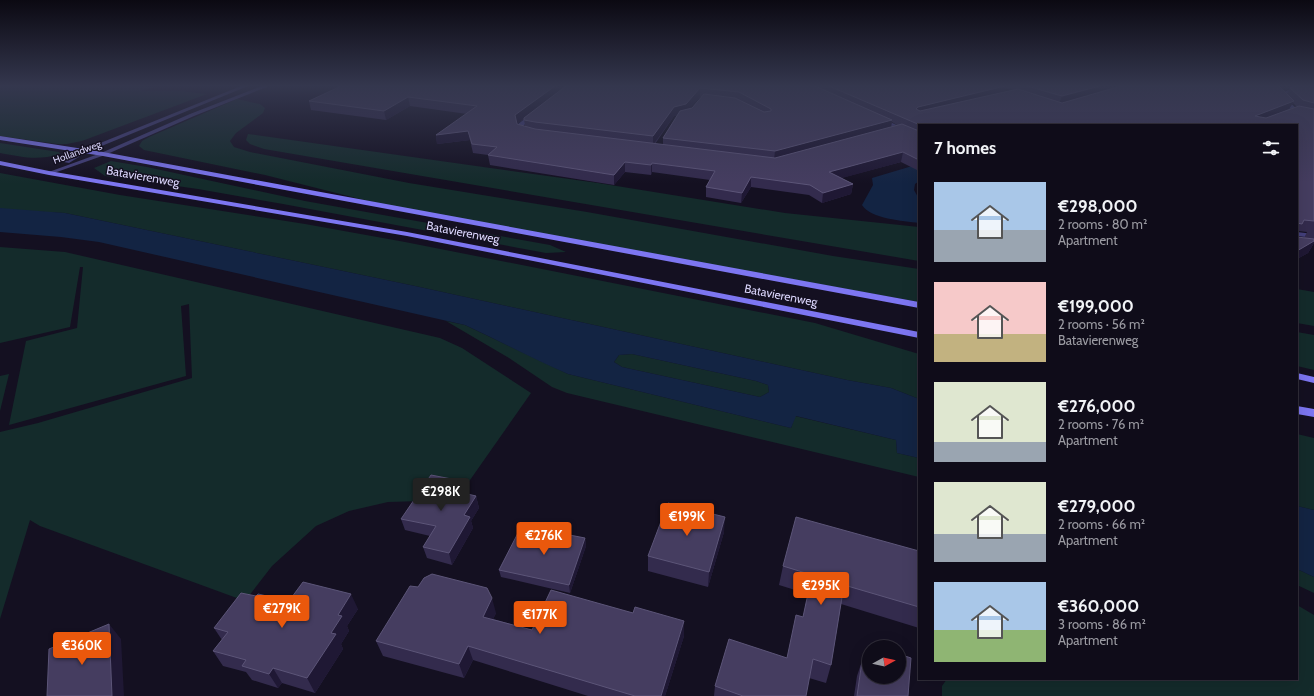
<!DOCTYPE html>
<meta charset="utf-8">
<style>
:root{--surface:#0f0c19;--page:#1d1a26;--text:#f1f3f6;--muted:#9b9ba2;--line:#2f2c38;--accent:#ea580c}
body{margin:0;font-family:Cabin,sans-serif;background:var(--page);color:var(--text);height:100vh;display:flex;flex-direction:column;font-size:15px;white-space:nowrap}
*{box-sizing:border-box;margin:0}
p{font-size:13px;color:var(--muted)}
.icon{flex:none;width:22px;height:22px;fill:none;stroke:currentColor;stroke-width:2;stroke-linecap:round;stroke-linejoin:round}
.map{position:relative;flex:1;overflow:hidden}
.side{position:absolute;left:918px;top:124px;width:380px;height:556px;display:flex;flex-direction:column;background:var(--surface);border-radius:0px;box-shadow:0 4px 16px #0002,0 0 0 1px var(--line)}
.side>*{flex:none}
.needle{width:26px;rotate:82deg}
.fabs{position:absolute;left:862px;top:640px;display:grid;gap:8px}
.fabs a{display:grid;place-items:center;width:44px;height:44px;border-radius:50%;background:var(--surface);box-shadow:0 4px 16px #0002,0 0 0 1px var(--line);font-size:20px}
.price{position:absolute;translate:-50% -34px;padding:0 9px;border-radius:4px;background:var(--accent);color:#fff;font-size:13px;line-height:26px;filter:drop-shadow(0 1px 2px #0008)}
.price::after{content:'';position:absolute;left:50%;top:24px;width:12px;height:9px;margin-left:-6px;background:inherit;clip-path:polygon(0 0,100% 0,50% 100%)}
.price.on{background:#222;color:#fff}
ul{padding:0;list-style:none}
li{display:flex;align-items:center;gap:12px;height:100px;padding:0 16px}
li span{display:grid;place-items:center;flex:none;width:112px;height:80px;border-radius:0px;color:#555}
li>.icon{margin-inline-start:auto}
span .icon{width:48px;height:48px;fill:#fffc;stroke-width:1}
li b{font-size:17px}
h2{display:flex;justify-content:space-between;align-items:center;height:48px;padding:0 16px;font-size:17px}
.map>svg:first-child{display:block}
.green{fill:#142b2b}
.water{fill:#132443;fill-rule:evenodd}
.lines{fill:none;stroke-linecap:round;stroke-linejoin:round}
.minor{fill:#44407c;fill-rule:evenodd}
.tertiary{fill:#44407c;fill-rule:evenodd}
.secondary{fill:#7d76f1;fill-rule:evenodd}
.wall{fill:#332b4d;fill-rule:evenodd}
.shaded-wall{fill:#1f1834}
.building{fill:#453d60;stroke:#5c5578}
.labels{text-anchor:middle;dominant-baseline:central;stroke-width:3;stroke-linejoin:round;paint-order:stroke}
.far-street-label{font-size:10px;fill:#dad5fb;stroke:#141021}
.street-label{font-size:12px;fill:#dad5fb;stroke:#141021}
</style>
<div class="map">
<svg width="1314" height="696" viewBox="0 0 1314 696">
<rect width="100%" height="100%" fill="#141021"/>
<path class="green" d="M 0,86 L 135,86 L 154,87 L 140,91 L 180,91 L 207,94 L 82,141 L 67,144 L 58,144 L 0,136 Z
M 237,99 L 260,104 L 265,108 L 263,113 L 236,133 L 230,141 L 234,147 L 250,152 L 409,183 L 587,212 L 833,256 L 919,269 L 919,302 L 452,219 L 360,199 L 265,175 L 144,150 L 139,146 L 142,141 L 149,137 Z
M 248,134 L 598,183 L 785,213 L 919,227 L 919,261 L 264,149 L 250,144 L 246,140 Z
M 0,143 L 59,152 L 60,154 C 37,161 23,157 0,153 Z
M 111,161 L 147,167 L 305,201 L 550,245 L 566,252 L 546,253 L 283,204 L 198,189 L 105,176 L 94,168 Z
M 0,173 L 120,195 L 305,224 L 405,242 L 815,323 L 919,354 L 919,399 L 891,388 L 847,380 L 415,286 L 65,213 L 5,210 L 0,208 Z
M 0,247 L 65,252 L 440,338 L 462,348 L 531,393 L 456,500 L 388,502 L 349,511 L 316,526 L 272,566 L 245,601 L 40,526 L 30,520 L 0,619 L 0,432 L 38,423 L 192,378 L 189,304 L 181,306 L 186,376 L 9,425 L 26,341 L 77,328 L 83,267 L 80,267 L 70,327 L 0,343 Z
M 1297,289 L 1314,292 L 1314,326 L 1297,323 Z
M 446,321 L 465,325 L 568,374 L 791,428 L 795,416 L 896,440 L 897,453 L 919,458 L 919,477 L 567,393 L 552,387 L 509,358 Z
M 1297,332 L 1314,335 L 1314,370 L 1297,366 Z
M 632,354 L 756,381 L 768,385 L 769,392 L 760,397 L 622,367 L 614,362 L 619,355 Z
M 9,374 L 0,411 L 0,376 Z
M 1297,434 L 1314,438 L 1314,510 L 1297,506 Z
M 1297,569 L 1314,577 L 1314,593 L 1297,585 Z
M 1297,605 L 1314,615 L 1314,696 L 942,696 L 942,686 L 947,679 L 1297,679 Z"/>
<path class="water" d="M 919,164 L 919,181 L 915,184 L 914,190 L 919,199 L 919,223 C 903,221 871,219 862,205 L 873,185 L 872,178 Z
M 0,208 L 65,213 L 415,286 L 847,380 L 891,388 L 919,399 L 919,458 L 897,453 L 896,440 L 796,416 L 791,428 L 568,374 C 533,359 500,341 465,325 L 99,242 L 61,237 L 0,232 ZM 632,354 L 756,381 L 768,385 L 769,392 L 760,397 L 622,367 L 614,362 L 619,355 Z
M 1297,506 L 1314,510 L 1314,577 L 1297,569 Z"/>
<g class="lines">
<path class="minor" d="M 1293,86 L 1298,86 L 1302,88 L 1283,96 L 1298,110 L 1294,113 L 1276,95 L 1294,88 Z
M 533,112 L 538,113 L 523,126 L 524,130 L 530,133 L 527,135 L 519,132 L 517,125 Z
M 877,118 L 881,118 L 919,135 L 919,139 L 877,120 Z
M 1297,232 L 1314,234 L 1314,238 L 1297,236 Z"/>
<path class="tertiary" d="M 241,86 L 248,86 L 87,152 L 69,163 L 64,162 L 83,150 Z
M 262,86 L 269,86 L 194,116 L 105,155 L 51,174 L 46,173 L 101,153 L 190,114 Z"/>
<path class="secondary" d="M 0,136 L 103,152 L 919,302 L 919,308 L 103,156 L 0,140 Z
M 0,161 L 49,171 L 407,232 L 919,332 L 919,338 L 407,236 L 49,175 L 0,165 Z
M 1297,373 L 1314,377 L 1314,383 L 1297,379 Z
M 1297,406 L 1314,409 L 1314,417 L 1297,414 Z"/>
</g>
<path class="wall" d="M 341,86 L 1293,86 L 1292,87 L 1284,91 L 1287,94 L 1290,88 L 1314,86 L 1314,243 L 1308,253 L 1297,259 L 1297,237 L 1304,238 L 1307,232 L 1298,231 L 1297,233 L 1297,125 L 919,125 L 919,171 L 901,162 L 841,178 L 853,184 L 851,194 L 822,203 L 809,195 L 751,187 L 741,203 L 706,197 L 706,187 L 710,180 L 652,172 L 651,175 L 625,172 L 614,185 L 490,165 L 488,155 L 473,153 L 470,140 L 437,144 L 436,135 L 467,114 L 410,106 L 386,120 L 311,110 L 309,101 ZM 1005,88 L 1013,90 L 1004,92 ZM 700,97 L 702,97 L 692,108 L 689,109 ZM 1293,103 L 1297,107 L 1289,109 ZM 678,115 L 663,138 L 663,144 L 655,144 L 674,116 ZM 524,119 L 525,126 L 517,124 ZM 892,122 L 897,125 L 891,126 Z
M 464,492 L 464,493 L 476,496 L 479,508 L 471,521 L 473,528 L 452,565 L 427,558 L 423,547 L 430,536 L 405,530 L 401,519 Z
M 724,532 L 708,587 L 648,571 L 648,556 Z
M 546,537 L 585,538 L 586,546 L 570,593 L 501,577 L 499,570 Z
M 919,551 L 919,628 L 841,604 L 831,665 L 826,683 L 809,678 L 806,696 L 714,696 L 715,686 L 787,658 L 803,617 L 808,594 L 779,585 L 783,566 Z
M 256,596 L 289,601 L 358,609 L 347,626 L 349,631 L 341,644 L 343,649 L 315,693 L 282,683 L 278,688 L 252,680 L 246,672 L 223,666 L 213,651 L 222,640 L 214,628 Z
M 496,613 L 493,619 L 532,630 L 684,636 L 665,696 L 588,696 L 473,660 L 464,678 L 383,656 L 376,641 Z
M 862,661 L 908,696 L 854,696 L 857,676 Z"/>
<path class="shaded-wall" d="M 555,86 L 566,86 L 517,124 L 515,115 Z
M 1006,86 L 1004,94 L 915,117 L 916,109 L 918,107 Z
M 1100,86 L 1127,86 L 1059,104 L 1062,96 Z
M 1280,86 L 1293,86 L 1292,87 L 1275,94 Z
M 700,88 L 700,97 L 686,113 L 674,116 L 653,145 L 653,136 L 674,107 Z
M 408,97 L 410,106 L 386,120 L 384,111 Z
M 1294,101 L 1289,109 L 1251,125 L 1255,116 Z
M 892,120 L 891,129 L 774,160 L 775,151 Z
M 468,131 L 470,140 L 437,144 L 436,135 Z
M 903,152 L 901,162 L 828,182 L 829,172 Z
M 625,162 L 625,172 L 614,185 L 614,175 Z
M 652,163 L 652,172 L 651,175 L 651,165 Z
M 751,177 L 751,187 L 741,203 L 742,193 Z
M 853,184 L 851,194 L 822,203 L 823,193 Z
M 1314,241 L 1314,243 L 1308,253 L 1297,259 L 1297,251 Z
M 462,481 L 464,492 L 458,503 L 455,491 Z
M 476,496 L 479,508 L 471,521 L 473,528 L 452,565 L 449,553 L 464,515 Z
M 725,517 L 724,532 L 708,587 L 709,572 Z
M 585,538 L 586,546 L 570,593 L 569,585 Z
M 351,594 L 358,609 L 347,626 L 349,631 L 341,644 L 343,649 L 315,693 L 307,678 L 331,633 L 338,615 Z
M 492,598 L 496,613 L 487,632 L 483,617 Z
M 684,621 L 684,636 L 665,696 L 661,696 Z
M 109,624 L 121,639 L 124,696 L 112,696 Z
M 468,646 L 473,660 L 464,678 L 459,664 Z
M 273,668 L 282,683 L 278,688 L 269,674 Z"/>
<path class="building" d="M 341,86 L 555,86 L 515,115 L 517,124 L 535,129 L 775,158 L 902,124 L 919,131 L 919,160 L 903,152 L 829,172 L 853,184 L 823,193 L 810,185 L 751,177 L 742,193 L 706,187 L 715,171 L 652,163 L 651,165 L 625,162 L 614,175 L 488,155 L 497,147 L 472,144 L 468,131 L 436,135 L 477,106 L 408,97 L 384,111 L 309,101 Z
M 566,86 L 815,86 L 892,120 L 775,151 L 663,138 L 680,111 L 692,108 L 704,94 L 735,98 L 764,112 L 771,111 L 771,109 L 739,92 L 700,88 L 686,104 L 674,107 L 653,136 L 535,122 L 524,120 L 524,118 Z
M 829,86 L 1005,86 L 918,107 L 916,109 L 920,111 L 1018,89 L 1062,103 L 1121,86 L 1280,86 L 1279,86 L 1294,101 L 1255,116 L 1266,118 L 1299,106 L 1314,109 L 1314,221 L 1304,220 L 1302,224 L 1297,223 L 1297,125 L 920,125 Z
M 1027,86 L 1100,86 L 1062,96 Z
M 1296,86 L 1314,86 L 1314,103 L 1303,100 L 1290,88 Z
M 1297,237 L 1314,239 L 1314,241 L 1297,251 Z
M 431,475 L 462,481 L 455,491 L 476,496 L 464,515 L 470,517 L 449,553 L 423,547 L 436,526 L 401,519 Z
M 668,503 L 725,517 L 709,572 L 648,556 Z
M 796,517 L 919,551 L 919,607 L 844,585 L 831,665 L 813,659 L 806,696 L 743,696 L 715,686 L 729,639 L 787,658 L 796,615 L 803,617 L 812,575 L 783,566 Z
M 519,531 L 546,537 L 549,531 L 585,538 L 569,585 L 499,570 Z
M 432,574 L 487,588 L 492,598 L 483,617 L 532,630 L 551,590 L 633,613 L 635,607 L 684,621 L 661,696 L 635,696 L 468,646 L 459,664 L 376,641 L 410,586 L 418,587 L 424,578 Z
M 303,582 L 351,594 L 338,615 L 342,616 L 331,633 L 336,634 L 307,678 L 273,668 L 269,674 L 242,666 L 246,660 L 213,651 L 228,632 L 214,628 L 241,593 L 256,596 L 258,594 L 289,601 Z
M 109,624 L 112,696 L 47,696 L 49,649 Z
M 899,654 L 911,658 L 908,696 L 857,696 L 862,661 L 869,663 L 869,677 L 899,677 Z"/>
<linearGradient id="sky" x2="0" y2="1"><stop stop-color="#0b0912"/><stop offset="0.47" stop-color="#34374e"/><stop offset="1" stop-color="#34374e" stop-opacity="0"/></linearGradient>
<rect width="1314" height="183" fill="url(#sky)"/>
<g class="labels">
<g class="far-street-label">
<text transform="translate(77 152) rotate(-20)">Hollandweg</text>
</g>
<g class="street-label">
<text transform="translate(143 176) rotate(10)">Batavierenweg</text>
<text transform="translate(463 232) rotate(11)">Batavierenweg</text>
<text transform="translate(781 295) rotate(11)">Batavierenweg</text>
</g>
</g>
</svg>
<div class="fabs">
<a><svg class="needle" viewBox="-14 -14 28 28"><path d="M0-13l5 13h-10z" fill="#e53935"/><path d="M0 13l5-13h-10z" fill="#9b9ba2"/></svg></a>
</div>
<b class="price on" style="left:441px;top:512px">€298K</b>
<b class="price" style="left:687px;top:537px">€199K</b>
<b class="price" style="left:544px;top:556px">€276K</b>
<b class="price" style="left:821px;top:606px">€295K</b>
<b class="price" style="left:282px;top:629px">€279K</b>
<b class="price" style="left:540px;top:635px">€177K</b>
<b class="price" style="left:82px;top:666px">€360K</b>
<section class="side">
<h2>7 homes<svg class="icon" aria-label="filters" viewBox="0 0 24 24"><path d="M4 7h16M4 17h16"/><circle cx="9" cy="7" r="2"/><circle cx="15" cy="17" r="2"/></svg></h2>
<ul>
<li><span style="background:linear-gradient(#a9c7e8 60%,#9aa5b1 0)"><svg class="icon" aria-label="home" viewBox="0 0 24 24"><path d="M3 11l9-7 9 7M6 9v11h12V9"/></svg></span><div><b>€298,000</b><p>2 rooms · 80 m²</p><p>Apartment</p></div></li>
<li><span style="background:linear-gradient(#f6c9c9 65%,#c2b280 0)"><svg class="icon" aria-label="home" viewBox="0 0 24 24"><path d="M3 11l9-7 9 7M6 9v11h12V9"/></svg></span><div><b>€199,000</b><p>2 rooms · 56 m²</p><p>Batavierenweg</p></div></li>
<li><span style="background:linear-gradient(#dfe7d0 75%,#9aa5b1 0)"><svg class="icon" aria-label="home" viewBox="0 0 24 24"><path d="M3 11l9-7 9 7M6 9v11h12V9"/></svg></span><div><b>€276,000</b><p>2 rooms · 76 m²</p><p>Apartment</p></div></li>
<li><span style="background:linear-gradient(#dfe7d0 65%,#9aa5b1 0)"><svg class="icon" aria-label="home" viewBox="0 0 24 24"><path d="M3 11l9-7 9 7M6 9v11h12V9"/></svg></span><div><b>€279,000</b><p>2 rooms · 66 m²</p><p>Apartment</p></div></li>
<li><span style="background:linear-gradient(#a9c7e8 60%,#8fb573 0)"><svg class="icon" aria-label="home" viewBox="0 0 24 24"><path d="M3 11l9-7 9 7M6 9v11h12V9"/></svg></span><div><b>€360,000</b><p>3 rooms · 86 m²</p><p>Apartment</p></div></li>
</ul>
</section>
</div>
